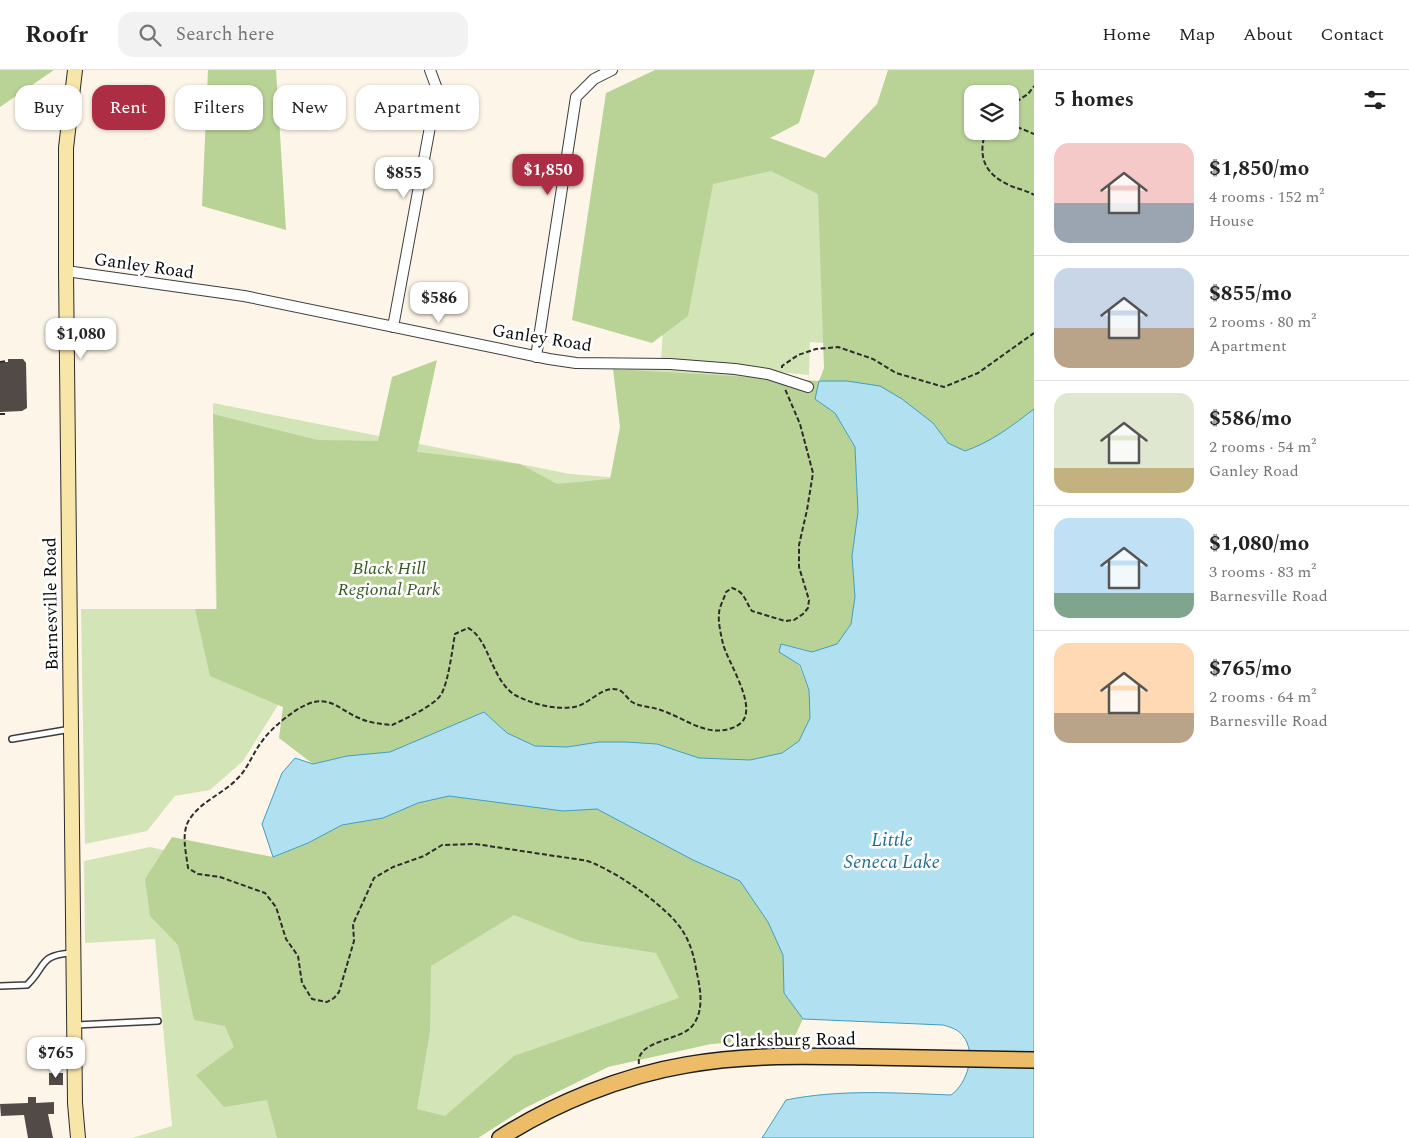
<!DOCTYPE html>
<meta charset="utf-8">
<style>
:root{--surface:#fff;--page:#f2f2f2;--text:#222;--muted:#767676;--line:#e0e0e0;--accent:#ad2e44}
body{margin:0;font-family:Spectral,serif;background:var(--page);color:var(--text);height:100vh;display:flex;flex-direction:column;font-size:19px;white-space:nowrap}
*{box-sizing:border-box;margin:0}
p{font-size:16px;color:var(--muted)}
.icon{flex:none;width:28px;height:28px;fill:none;stroke:currentColor;stroke-width:2;stroke-linecap:round;stroke-linejoin:round}
.map{position:relative;flex:1;overflow:hidden}
.details{display:flex;flex-direction:column;background:var(--surface);width:375px}
.details>*{flex:none}
.banner{position:absolute;left:15px;top:15px;width:475px;height:45px;display:flex;gap:10px}
.fabs{position:absolute;left:964px;top:15px;display:grid;gap:10px}
.fabs a{display:grid;place-items:center;width:55px;height:55px;border-radius:10px;background:var(--surface);box-shadow:0 1px 4px #0004;font-size:25px}
.price{position:absolute;translate:-50% -42px;padding:0 11px;border-radius:10px;background:#fff;color:#222;font-size:16px;line-height:32px;filter:drop-shadow(0 1px 2px #0008)}
.price::after{content:'';position:absolute;left:50%;top:30px;width:15px;height:11px;margin-left:-8px;background:inherit;clip-path:polygon(0 0,100% 0,50% 100%)}
.price.on{background:var(--accent);color:#fff}
ul{padding:0;list-style:none}
li{display:flex;align-items:center;gap:15px;height:125px;padding:0 20px}
li+li{border-top:1px solid var(--line)}
li span{display:grid;place-items:center;flex:none;width:140px;height:100px;border-radius:15px;color:#555}
li>.icon{margin-inline-start:auto}
span .icon{width:60px;height:60px;fill:#fffc;stroke-width:1}
li b{font-size:21px}
h2{display:flex;justify-content:space-between;align-items:center;height:60px;padding:0 20px;font-size:21px}
.pill{padding:0 18px;border-radius:15px;background:var(--surface);box-shadow:0 1px 4px #0004;font-size:18px;line-height:45px}
.pill.on{background:var(--accent);color:#fff}
header{display:flex;align-items:center;gap:30px;box-sizing:border-box;height:70px;padding:0 25px;background:var(--surface);border-bottom:1px solid var(--line)}
header strong{font-size:24px}
nav{display:flex;gap:28px;margin-inline-start:auto;font-size:18px}
.search{width:350px;height:45px;background:var(--page);display:flex;align-items:center;gap:12px;box-sizing:border-box;padding:0 18px;border-radius:15px;color:var(--muted);font-size:19px}
main{display:flex;flex:1;min-height:0}
.map>svg:first-child{display:block}
.green{fill:#d3e4b6;fill-rule:evenodd}
.forest{fill:#b9d396;fill-rule:evenodd}
.water{fill:#b1e1f0;stroke:#3e9ec1}
.building{fill:#514a47}
.lines{fill:none;stroke-linecap:round;stroke-linejoin:round}
.service-casing{stroke:#3d3d3d;stroke-width:8}
.minor-casing{stroke:#3d3d3d;stroke-width:12}
.secondary-casing{stroke:#2c2c2c;stroke-width:16}
.primary-casing{stroke:#1b1b1b;stroke-width:18}
.path{stroke:#2c2c2c;stroke-width:2;stroke-dasharray:5 2.5;stroke-linecap:butt}
.service{stroke:#fff;stroke-width:5}
.minor{stroke:#fff;stroke-width:10}
.secondary{stroke:#f8e5a8;stroke-width:14}
.primary{stroke:#edbc68;stroke-width:15}
.labels{text-anchor:middle;dominant-baseline:central;stroke-width:5;stroke-linejoin:round;paint-order:stroke}
.street-label{font-size:18px;fill:#0a0a0a;stroke:#fff}
.park-label{font-size:18px;font-style:italic;fill:#345b21;stroke:#fff}
.water-label{font-size:19px;font-style:italic;fill:#1f6d90;stroke:#fff}
</style>
<header>
<strong>Roofr</strong>
<div class="search"><svg class="icon" aria-label="search" viewBox="0 0 24 24"><circle cx="10" cy="10" r="6"/><path d="M15 15l6 6"/></svg>Search here</div>
<nav><a>Home</a><a>Map</a><a>About</a><a>Contact</a></nav>
</header>
<main>
<div class="map">
<svg width="1034" height="1068" viewBox="0 0 1034 1068">
<rect width="100%" height="100%" fill="#fdf6e8"/>
<path class="green" d="M 941,0 L 1034,0 L 1034,311 L 837,274 L 810,272 L 809,305 L 767,301 L 800,330 L 285,624 L 243,691 L 210,720 L 175,726 L 147,761 L 85,774 L 81,539 L 216,539 L 213,333 L 570,404 L 620,408 L 628,291 L 661,293 L 675,43 L 821,109 ZM 972,24 L 1010,24 L 1010,61 L 972,61 Z
M 150,777 L 263,802 L 761,873 L 625,979 L 451,1068 L 132,1068 L 172,1056 L 155,869 L 85,873 L 84,791 Z"/>
<path class="forest" d="M 0,0 L 54,0 L 0,37 Z
M 208,0 L 276,0 L 286,160 L 202,136 Z
M 655,0 L 815,0 L 799,53 L 770,68 L 825,88 L 877,34 L 888,0 L 1034,0 L 1034,339 C 1012,356 991,372 965,382 L 948,373 L 933,353 L 902,329 L 815,329 L 835,343 L 855,377 L 858,442 L 852,486 L 855,526 L 851,554 L 837,574 L 813,582 L 781,574 L 780,582 L 799,595 L 809,620 L 810,648 L 799,671 L 782,683 L 750,690 L 699,688 L 657,674 L 626,672 L 599,672 L 567,677 L 535,676 L 507,663 L 484,642 L 390,682 L 347,686 L 313,694 L 279,668 L 283,637 L 210,606 L 195,539 L 217,539 L 213,344 L 318,370 L 378,371 L 392,307 L 437,290 L 417,382 L 520,394 L 557,414 L 610,409 L 620,357 L 613,299 L 819,311 L 824,298 L 818,124 L 771,101 L 713,114 L 688,246 L 652,273 L 572,250 L 606,23 ZM 972,24 L 1010,24 L 1010,61 L 972,61 Z
M 449,726 L 563,741 L 597,739 L 693,790 L 740,811 L 768,852 L 783,885 L 784,923 L 803,949 L 794,968 L 711,974 L 608,997 L 525,1038 L 478,1068 L 277,1068 L 267,1030 L 224,1037 L 196,1005 L 234,977 L 225,956 L 194,950 L 178,875 L 150,846 L 145,809 L 172,767 L 273,787 L 308,773 L 342,755 L 383,748 L 418,733 ZM 514,845 L 580,871 L 656,883 L 679,928 L 514,986 L 445,1046 L 417,1039 L 430,961 L 431,896 Z"/>
<path class="water" d="M 819,311 L 847,311 L 880,316 L 902,329 L 933,353 L 948,373 L 965,381 C 991,372 1012,356 1034,339 L 1034,1068 L 762,1068 L 786,1030 C 840,1019 896,1023 951,1025 C 967,1014 977,983 963,966 C 958,959 950,957 943,955 L 803,949 L 784,923 L 783,885 L 768,852 L 740,811 L 693,790 L 597,739 L 563,741 L 449,726 L 418,733 L 383,748 L 342,755 L 308,773 L 273,787 L 262,754 L 282,703 L 295,688 L 313,694 L 347,686 L 390,682 L 484,642 L 507,663 L 535,676 L 567,677 L 599,672 L 626,672 L 657,674 L 699,688 L 750,690 L 782,683 L 799,671 L 810,648 L 809,620 L 800,595 L 779,582 L 781,574 L 812,582 L 837,574 L 851,554 L 855,527 L 852,486 L 858,442 L 855,377 L 835,343 L 815,329 Z"/>
<path class="building" d="M 8,289 L 23,289 L 26,293 L 27,338 L 22,341 L 0,342 L 0,292 L 8,292 Z
M 49,1003 L 63,1003 L 63,1015 L 49,1015 Z
M 28,1027 L 36,1027 L 36,1033 L 54,1032 L 54,1044 L 48,1044 L 53,1068 L 28,1068 L 24,1045 L 1,1046 L 0,1034 L 28,1033 Z"/>
<g class="lines">
<g class="service-casing">
<path id="service" d="M 12,669 L 71,659
M 0,916 L 27,915 C 47,896 38,885 72,883
M 76,955 L 158,951"/>
</g>
<g class="minor-casing">
<path id="minor" d="M 66,201 L 244,226 L 549,289 L 576,293 L 670,294 L 735,299 L 768,304 L 808,317
M 393,257 L 437,19 L 430,0
M 536,287 L 576,27 L 594,9 L 612,0"/>
</g>
<g class="secondary-casing">
<path id="secondary" d="M 75,0 L 66,78 L 66,201 L 75,1033 L 78,1068"/>
</g>
<g class="primary-casing">
<path id="primary" d="M 500,1068 C 555,1033 621,1006 686,995 C 746,984 806,986 867,987 C 923,988 978,989 1034,990"/>
</g>
<path class="path" d="M 1010,36 L 1028,24 L 1034,16
M 1010,54 L 1034,64
M 986,61 C 977,87 985,104 1009,115 C 1017,119 1026,120 1034,125
M 0,292 L 7,291
M 782,298 L 782,296 L 798,285 L 816,279 L 838,277 L 873,289 L 896,303 L 944,317 L 978,303 L 1034,263
M 0,344 L 6,344
M 639,994 C 635,970 682,971 693,955 C 705,939 700,917 696,899 C 694,886 690,872 682,860 C 667,837 621,805 595,794 C 586,789 572,789 562,787 C 533,783 504,778 475,774 L 442,775 L 424,786 L 393,797 L 374,808 L 353,854 L 354,871 L 339,922 L 334,928 L 327,932 L 312,929 L 302,913 L 298,886 L 286,869 L 276,837 L 265,823 L 220,807 L 198,804 L 188,798 C 186,782 181,764 189,750 C 201,731 223,724 238,708 C 249,697 253,682 263,670 C 272,657 299,635 314,632 C 333,628 343,642 359,648 C 369,653 381,654 392,655 C 405,649 436,635 442,623 C 449,608 452,581 455,564 L 468,558 C 489,568 491,610 515,625 C 532,634 554,640 574,637 C 590,635 604,612 621,621 C 625,624 628,629 632,632 C 640,637 648,636 657,639 C 683,646 705,668 732,658 C 736,657 742,653 744,649 C 754,631 728,592 723,574 C 721,565 718,552 719,544 C 719,537 724,529 726,522 L 732,518 C 745,522 745,531 752,541 L 785,551 L 794,550 L 803,544 L 808,538 L 809,530 L 799,497 L 799,475 L 807,440 L 813,403 L 800,354 L 785,319"/>
<use href="#service" class="service"/>
<use href="#minor" class="minor"/>
<use href="#secondary" class="secondary"/>
<use href="#primary" class="primary"/>
</g>
<g class="labels">
<g class="street-label">
<text transform="translate(144 196) rotate(8)">Ganley Road</text>
<text transform="translate(542 268) rotate(9)">Ganley Road</text>
<text transform="translate(51 534) rotate(-91)">Barnesville Road</text>
<text transform="translate(789 970) rotate(-1)">Clarksburg Road</text>
</g>
<g class="park-label">
<text x="389" y="498">Black Hill<tspan x="389" dy="21">Regional Park</tspan></text>
</g>
<g class="water-label">
<text x="892" y="770">Little<tspan x="892" dy="22">Seneca Lake</tspan></text>
</g>
</g>
</svg>
<div class="fabs">
<a><svg class="icon" aria-label="layers" viewBox="0 0 24 24"><path d="M12 4l9 5-9 5-9-5zM3 14l9 5 9-5"/></svg></a>
</div>
<b class="price on" style="left:548px;top:126px">$1,850</b>
<b class="price" style="left:404px;top:129px">$855</b>
<b class="price" style="left:439px;top:254px">$586</b>
<b class="price" style="left:81px;top:290px">$1,080</b>
<b class="price" style="left:56px;top:1009px">$765</b>
<div class="banner">
<a class="pill">Buy</a>
<a class="pill on">Rent</a>
<a class="pill">Filters</a>
<a class="pill">New</a>
<a class="pill">Apartment</a>
</div>
</div>
<section class="details">
<h2>5 homes<svg class="icon" aria-label="filters" viewBox="0 0 24 24"><path d="M4 7h16M4 17h16"/><circle cx="9" cy="7" r="2"/><circle cx="15" cy="17" r="2"/></svg></h2>
<ul>
<li><span style="background:linear-gradient(#f6c9c9 60%,#9aa5b1 0)"><svg class="icon" aria-label="home" viewBox="0 0 24 24"><path d="M3 11l9-7 9 7M6 9v11h12V9"/></svg></span><div><b>$1,850/mo</b><p>4 rooms · 152 m²</p><p>House</p></div></li>
<li><span style="background:linear-gradient(#c9d6e8 60%,#b9a48a 0)"><svg class="icon" aria-label="home" viewBox="0 0 24 24"><path d="M3 11l9-7 9 7M6 9v11h12V9"/></svg></span><div><b>$855/mo</b><p>2 rooms · 80 m²</p><p>Apartment</p></div></li>
<li><span style="background:linear-gradient(#dfe7d0 75%,#c2b280 0)"><svg class="icon" aria-label="home" viewBox="0 0 24 24"><path d="M3 11l9-7 9 7M6 9v11h12V9"/></svg></span><div><b>$586/mo</b><p>2 rooms · 54 m²</p><p>Ganley Road</p></div></li>
<li><span style="background:linear-gradient(#bfe0f5 75%,#7fa58c 0)"><svg class="icon" aria-label="home" viewBox="0 0 24 24"><path d="M3 11l9-7 9 7M6 9v11h12V9"/></svg></span><div><b>$1,080/mo</b><p>3 rooms · 83 m²</p><p>Barnesville Road</p></div></li>
<li><span style="background:linear-gradient(#ffd9b3 70%,#b9a48a 0)"><svg class="icon" aria-label="home" viewBox="0 0 24 24"><path d="M3 11l9-7 9 7M6 9v11h12V9"/></svg></span><div><b>$765/mo</b><p>2 rooms · 64 m²</p><p>Barnesville Road</p></div></li>
</ul>
</section>
</main>
